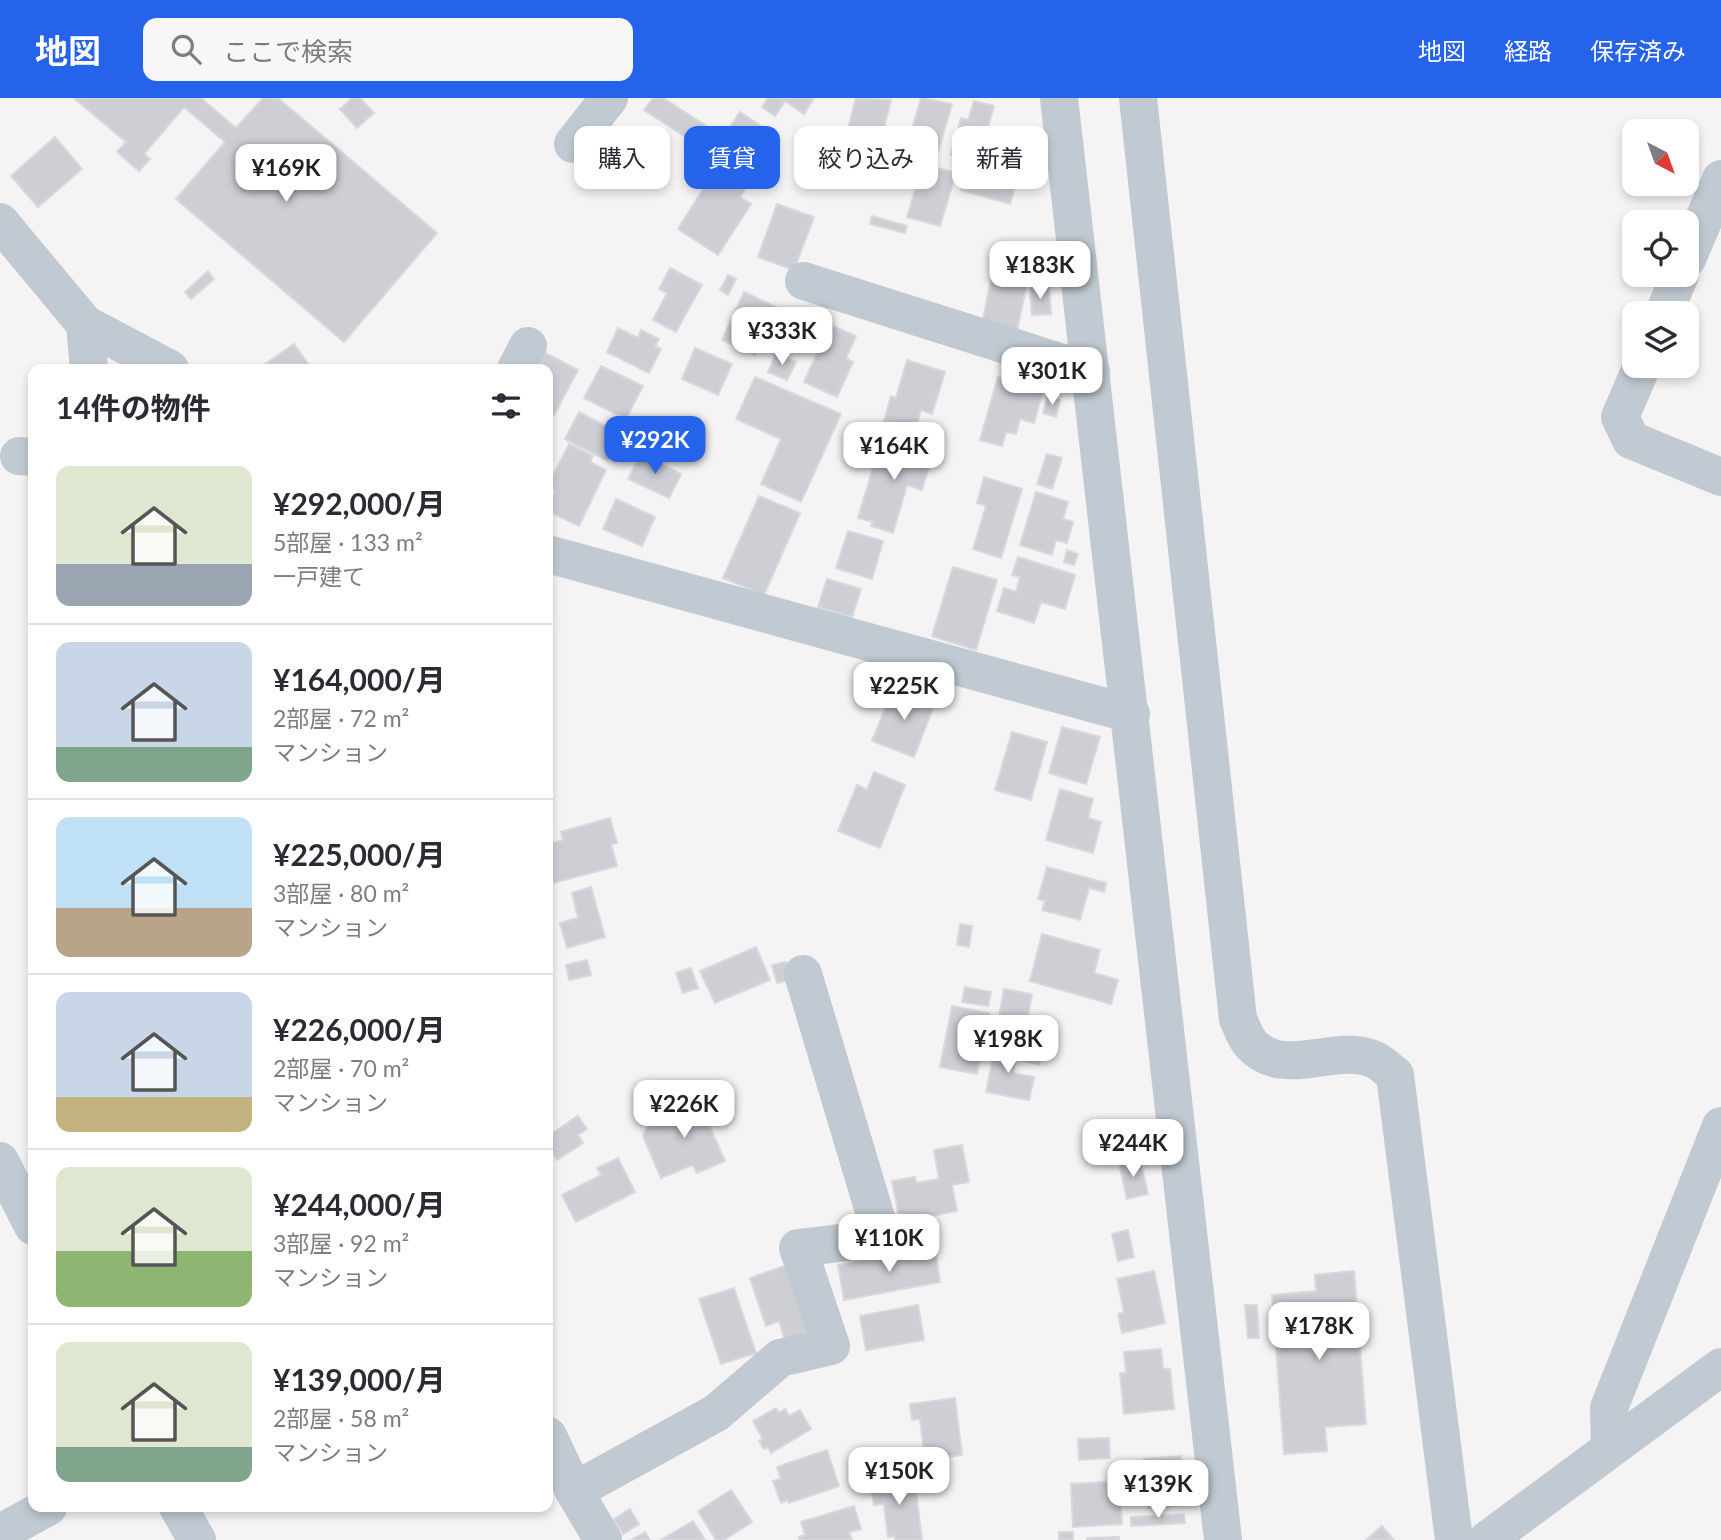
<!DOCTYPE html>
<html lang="ja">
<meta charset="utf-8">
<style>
:root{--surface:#fff;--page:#f7f7f7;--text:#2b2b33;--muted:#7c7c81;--line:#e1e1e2;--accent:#2563eb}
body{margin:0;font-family:Lato,"Noto Sans JP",sans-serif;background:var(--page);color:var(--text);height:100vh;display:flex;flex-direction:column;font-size:26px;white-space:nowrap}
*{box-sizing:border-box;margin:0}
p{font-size:23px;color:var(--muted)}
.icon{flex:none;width:38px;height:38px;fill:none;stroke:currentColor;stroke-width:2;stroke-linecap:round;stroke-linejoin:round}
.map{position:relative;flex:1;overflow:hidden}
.panel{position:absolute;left:28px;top:266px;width:525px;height:1148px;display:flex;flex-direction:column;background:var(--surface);border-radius:14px;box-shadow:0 4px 10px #0003}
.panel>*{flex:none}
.top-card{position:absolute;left:574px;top:28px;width:665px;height:63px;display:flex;gap:14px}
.needle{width:46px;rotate:139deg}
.controls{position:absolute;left:1622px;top:21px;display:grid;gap:14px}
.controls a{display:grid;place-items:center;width:77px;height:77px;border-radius:14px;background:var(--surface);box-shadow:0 4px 10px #0003;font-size:35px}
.price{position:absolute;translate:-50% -60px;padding:0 16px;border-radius:14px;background:#fff;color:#222;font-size:23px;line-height:46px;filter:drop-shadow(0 2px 4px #0008)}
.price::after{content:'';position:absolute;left:50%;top:42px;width:21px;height:16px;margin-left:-10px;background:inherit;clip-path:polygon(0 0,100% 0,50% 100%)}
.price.current{background:var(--accent);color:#fff}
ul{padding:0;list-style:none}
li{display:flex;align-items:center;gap:21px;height:175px;padding:0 28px}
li+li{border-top:2px solid var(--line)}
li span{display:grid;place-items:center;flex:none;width:196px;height:140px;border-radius:14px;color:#555}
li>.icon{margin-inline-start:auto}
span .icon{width:84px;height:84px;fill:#fffc;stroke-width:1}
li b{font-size:30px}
h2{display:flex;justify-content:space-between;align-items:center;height:84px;padding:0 28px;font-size:30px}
.pill{padding:0 24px;border-radius:14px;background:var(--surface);box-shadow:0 4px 10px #0003;font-size:24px;line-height:63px}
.pill.current{background:var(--accent);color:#fff}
header{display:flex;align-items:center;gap:42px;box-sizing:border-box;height:98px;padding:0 35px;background:var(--accent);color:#fff}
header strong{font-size:33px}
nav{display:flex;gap:38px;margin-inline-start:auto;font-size:24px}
.search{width:490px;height:63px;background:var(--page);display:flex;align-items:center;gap:18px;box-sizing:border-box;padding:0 24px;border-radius:14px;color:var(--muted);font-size:26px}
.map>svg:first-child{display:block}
.building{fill:#cdcfd5;stroke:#d7d9de;stroke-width:2}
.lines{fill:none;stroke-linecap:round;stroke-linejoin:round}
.minor{stroke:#c1cad2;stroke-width:38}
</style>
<header>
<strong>地図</strong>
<div class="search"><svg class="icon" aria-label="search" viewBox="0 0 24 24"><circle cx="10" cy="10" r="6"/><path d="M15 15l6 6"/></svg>ここで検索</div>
<nav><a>地図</a><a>経路</a><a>保存済み</a></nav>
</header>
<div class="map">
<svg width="1721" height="1442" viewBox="0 0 1721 1442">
<rect width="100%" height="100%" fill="#f5f3f3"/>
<path class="building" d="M 74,0 L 201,0 L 236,30 L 263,0 L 278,0 L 437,135 L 344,244 L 176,101 L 225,44 L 184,9 L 144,56 L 150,61 L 139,73 L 117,54 L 126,44 Z
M 352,0 L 360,0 L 374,15 L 357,30 L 340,11 Z
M 653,0 L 663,0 L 705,27 L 693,44 L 644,12 Z
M 768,0 L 767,0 L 814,0 L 804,16 L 785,3 L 775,18 L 762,9 Z
M 856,0 L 891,2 L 878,54 L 844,45 Z
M 921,0 L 952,6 L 938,54 L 908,45 Z
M 974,3 L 994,8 L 978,64 L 951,57 L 961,20 L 968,22 Z
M 740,14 L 770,34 L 760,49 L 730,29 Z
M 998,29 L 1026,37 L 1013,79 L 986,71 Z
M 55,39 L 82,71 L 38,109 L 11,78 Z
M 731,66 L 752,79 L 740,99 L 751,106 L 718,157 L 678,131 L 710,80 L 719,85 Z
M 923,66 L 956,75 L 940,128 L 907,119 Z
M 966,76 L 1015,89 L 1010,106 L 961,92 Z
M 777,106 L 814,119 L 794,172 L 758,159 Z
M 872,118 L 907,128 L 905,135 L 870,126 Z
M 994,169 L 1029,175 L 1017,233 L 982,225 Z
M 670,170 L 702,187 L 676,234 L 653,222 L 667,195 L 659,191 Z
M 208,173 L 214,181 L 191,201 L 185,194 Z
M 728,177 L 736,181 L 728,197 L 720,192 Z
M 1049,189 L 1051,216 L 1032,217 L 1030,190 Z
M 744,194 L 776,209 L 755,257 L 722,242 Z
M 830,227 L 856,238 L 846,260 L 853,264 L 837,299 L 804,284 Z
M 618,230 L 638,240 L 641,232 L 659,241 L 655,248 L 661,251 L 649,275 L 607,254 Z
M 294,246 L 312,271 L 258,271 Z
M 695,250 L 732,266 L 718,297 L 682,281 Z
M 545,255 L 578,272 L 554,317 L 548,313 L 548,271 L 537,271 Z
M 776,255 L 796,264 L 787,282 L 768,274 Z
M 907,262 L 945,274 L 932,316 L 921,312 L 915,333 L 884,323 L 891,298 L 896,300 Z
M 601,268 L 643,288 L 626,321 L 584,300 Z
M 755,279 L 841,316 L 801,404 L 761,386 L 781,341 L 736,321 Z
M 998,279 L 1043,292 L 1034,325 L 1020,321 L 1016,336 L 1006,334 L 1002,348 L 980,342 Z
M 1048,298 L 1060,302 L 1056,319 L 1043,315 Z
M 579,314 L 621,336 L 608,363 L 565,341 Z
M 890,338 L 934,352 L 922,392 L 907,387 L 893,435 L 871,428 L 873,424 L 858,420 L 876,360 L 883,362 Z
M 569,346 L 593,358 L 590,364 L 606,372 L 579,428 L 548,413 L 555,393 L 548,387 Z
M 641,356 L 681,376 L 669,400 L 628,381 Z
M 1047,356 L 1062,360 L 1052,391 L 1037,386 Z
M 984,379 L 1022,391 L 1001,460 L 973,451 L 986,408 L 977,405 Z
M 1036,394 L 1068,404 L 1063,421 L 1073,424 L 1067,445 L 1056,442 L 1052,457 L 1020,447 Z
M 759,398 L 800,415 L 764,497 L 723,480 Z
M 616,401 L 655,419 L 642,448 L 603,431 Z
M 848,433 L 883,443 L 872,481 L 836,470 Z
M 1067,452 L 1078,456 L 1074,467 L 1064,464 Z
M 1018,459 L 1075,477 L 1065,511 L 1041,504 L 1034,525 L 997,513 L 1004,490 L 1016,494 L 1020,479 L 1012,477 Z
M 953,469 L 997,482 L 976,552 L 932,538 Z
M 827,481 L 861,491 L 852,519 L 818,509 Z
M 894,589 L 935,605 L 914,659 L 872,643 Z
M 1062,629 L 1100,639 L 1086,686 L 1049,675 Z
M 1012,634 L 1047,644 L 1031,702 L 995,692 Z
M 874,674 L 905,687 L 880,750 L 838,733 L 857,687 L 867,692 Z
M 1060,691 L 1093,701 L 1088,720 L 1101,724 L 1093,755 L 1046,742 Z
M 610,720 L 617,745 L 611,746 L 617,768 L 553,785 L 548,765 L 548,746 L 563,742 L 561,734 Z
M 1047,769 L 1106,785 L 1104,794 L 1089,790 L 1080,822 L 1042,812 L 1045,803 L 1038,801 Z
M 591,789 L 605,839 L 567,850 L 560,825 L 578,820 L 572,795 Z
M 960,826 L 972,828 L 969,849 L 957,847 Z
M 1042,836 L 1100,852 L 1094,875 L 1118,882 L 1111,906 L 1030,883 Z
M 756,849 L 770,882 L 715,905 L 700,873 Z
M 587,862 L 591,877 L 569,882 L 566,867 Z
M 786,864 L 790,882 L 777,885 L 772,867 Z
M 691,870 L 698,890 L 683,895 L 676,875 Z
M 965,889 L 991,894 L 988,908 L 962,904 Z
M 1004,891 L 1032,896 L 1027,924 L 1039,926 L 1037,937 L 997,930 Z
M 952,908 L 989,915 L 977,976 L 940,969 Z
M 996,945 L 1018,949 L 1013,975 L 1034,979 L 1029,1002 L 986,994 Z
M 1025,946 L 1042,950 L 1039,966 L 1022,963 Z
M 708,1000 L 718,1025 L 710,1029 L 725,1063 L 697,1075 L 693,1067 L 661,1080 L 643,1038 L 649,1025 Z
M 578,1018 L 587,1031 L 578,1037 L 583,1045 L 557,1062 L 548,1048 L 548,1038 Z
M 962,1047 L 969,1084 L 952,1087 L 957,1113 L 900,1124 L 892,1083 L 915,1079 L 916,1085 L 939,1081 L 934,1052 Z
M 618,1060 L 635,1094 L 576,1124 L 562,1097 L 601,1077 L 597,1070 Z
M 1140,1061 L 1148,1096 L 1127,1101 L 1119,1065 Z
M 1128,1132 L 1134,1159 L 1118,1163 L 1112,1136 Z
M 935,1150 L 940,1184 L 844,1202 L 838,1167 Z
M 787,1167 L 810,1234 L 785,1242 L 779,1223 L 766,1228 L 750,1180 Z
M 1154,1173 L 1165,1225 L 1122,1235 L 1118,1216 L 1124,1214 L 1117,1181 Z
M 1354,1173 L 1366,1326 L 1325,1329 L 1327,1353 L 1284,1356 L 1272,1197 L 1316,1193 L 1315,1177 Z
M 734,1190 L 756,1255 L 721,1266 L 699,1201 Z
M 918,1207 L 924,1242 L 866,1252 L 860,1218 Z
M 1245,1207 L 1257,1207 L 1259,1240 L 1248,1240 Z
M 1161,1251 L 1163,1271 L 1170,1271 L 1174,1311 L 1124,1316 L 1120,1275 L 1126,1275 L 1124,1254 Z
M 955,1300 L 962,1357 L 925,1362 L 920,1321 L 912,1322 L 910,1306 Z
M 776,1310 L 779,1315 L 785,1311 L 789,1318 L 800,1312 L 811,1331 L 771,1355 L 768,1349 L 764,1351 L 759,1343 L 763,1341 L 753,1323 Z
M 1109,1340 L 1110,1360 L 1079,1362 L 1078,1341 Z
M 827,1352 L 839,1388 L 789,1405 L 788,1402 L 781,1405 L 773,1383 L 781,1381 L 777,1369 Z
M 1181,1358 L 1185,1407 L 1148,1410 L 1144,1361 Z
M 914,1378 L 922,1442 L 895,1442 L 894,1438 L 888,1439 L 884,1406 L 874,1407 L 870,1383 Z
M 1120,1383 L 1122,1426 L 1073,1429 L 1071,1386 Z
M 731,1392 L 752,1424 L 724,1442 L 716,1442 L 698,1413 Z
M 854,1408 L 861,1431 L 849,1434 L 852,1442 L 800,1442 L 799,1439 L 805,1437 L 801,1424 Z
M 630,1411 L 639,1426 L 623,1436 L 614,1421 Z
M 1184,1416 L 1185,1425 L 1131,1428 L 1131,1419 Z
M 693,1423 L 705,1442 L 661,1442 Z
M 1382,1428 L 1394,1442 L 1366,1442 Z
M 645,1434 L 650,1442 L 631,1442 Z
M 1059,1434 L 1073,1434 L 1073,1442 L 1059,1442 Z
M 1119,1439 L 1119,1442 L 1087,1442 L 1087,1440 Z"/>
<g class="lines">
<path class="minor" d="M 1059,0 L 1223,1442
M 1138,0 L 1238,921 C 1242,929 1245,939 1251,946 C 1283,982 1334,945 1373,961 C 1381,964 1388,972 1395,977 L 1454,1442
M 573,46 L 609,0
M 0,124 L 85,226 L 170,271
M 1687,161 L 1721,81
M 804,183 L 1091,274
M 1664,215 L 1680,177
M 85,226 L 89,271
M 1642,268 L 1620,319 L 1631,342 L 1721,379
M 516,271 L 528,248
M 19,358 L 33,359
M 548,456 L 1131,616
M 0,1063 L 33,1128
M 548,1338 L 574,1393 L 603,1442
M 1610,1351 L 1609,1310 L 1721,1028
M 574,1393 L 716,1315 L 780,1260 L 831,1248 L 798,1150 L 882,1140 L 803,876
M 178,1409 L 197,1442
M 0,1435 L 48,1409
M 1487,1442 L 1721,1269"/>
</g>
</svg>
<div class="controls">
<a><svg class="needle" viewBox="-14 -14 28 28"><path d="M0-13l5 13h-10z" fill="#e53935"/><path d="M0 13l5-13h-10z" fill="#7c7c81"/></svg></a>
<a><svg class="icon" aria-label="locate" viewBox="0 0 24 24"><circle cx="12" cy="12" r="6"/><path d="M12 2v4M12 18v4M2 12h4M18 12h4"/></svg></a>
<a><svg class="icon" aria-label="layers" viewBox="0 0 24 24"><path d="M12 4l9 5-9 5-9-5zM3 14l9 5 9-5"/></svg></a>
</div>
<b class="price" style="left:286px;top:106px">¥169K</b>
<b class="price" style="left:1040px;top:203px">¥183K</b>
<b class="price" style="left:782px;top:269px">¥333K</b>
<b class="price" style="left:1052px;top:309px">¥301K</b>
<b class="price current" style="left:655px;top:378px">¥292K</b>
<b class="price" style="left:894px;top:384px">¥164K</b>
<b class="price" style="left:904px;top:624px">¥225K</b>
<b class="price" style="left:1008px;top:977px">¥198K</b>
<b class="price" style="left:684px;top:1042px">¥226K</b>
<b class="price" style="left:1133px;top:1081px">¥244K</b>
<b class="price" style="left:889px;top:1176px">¥110K</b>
<b class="price" style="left:1319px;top:1264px">¥178K</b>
<b class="price" style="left:899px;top:1409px">¥150K</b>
<b class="price" style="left:1158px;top:1422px">¥139K</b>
<div class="top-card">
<a class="pill">購入</a>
<a class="pill current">賃貸</a>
<a class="pill">絞り込み</a>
<a class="pill">新着</a>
</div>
<section class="panel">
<h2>14件の物件<svg class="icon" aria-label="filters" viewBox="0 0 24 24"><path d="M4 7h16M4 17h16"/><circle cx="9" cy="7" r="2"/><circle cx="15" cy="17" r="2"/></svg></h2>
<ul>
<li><span style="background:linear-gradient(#dfe7d0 70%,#9aa5b1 0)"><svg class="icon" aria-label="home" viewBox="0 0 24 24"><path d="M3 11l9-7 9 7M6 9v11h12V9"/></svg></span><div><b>¥292,000/月</b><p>5部屋 · 133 m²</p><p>一戸建て</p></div></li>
<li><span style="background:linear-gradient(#c9d6e8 75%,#7fa58c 0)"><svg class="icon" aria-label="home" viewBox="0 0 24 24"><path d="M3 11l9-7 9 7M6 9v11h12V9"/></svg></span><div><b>¥164,000/月</b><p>2部屋 · 72 m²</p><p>マンション</p></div></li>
<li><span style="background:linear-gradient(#bfe0f5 65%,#b9a48a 0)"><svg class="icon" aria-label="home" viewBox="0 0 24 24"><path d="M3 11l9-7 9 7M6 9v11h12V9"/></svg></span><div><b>¥225,000/月</b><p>3部屋 · 80 m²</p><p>マンション</p></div></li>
<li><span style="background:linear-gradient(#c9d6e8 75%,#c2b280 0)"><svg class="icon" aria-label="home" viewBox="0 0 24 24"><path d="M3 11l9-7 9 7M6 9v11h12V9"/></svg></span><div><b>¥226,000/月</b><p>2部屋 · 70 m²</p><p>マンション</p></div></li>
<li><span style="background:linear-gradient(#dfe7d0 60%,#8fb573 0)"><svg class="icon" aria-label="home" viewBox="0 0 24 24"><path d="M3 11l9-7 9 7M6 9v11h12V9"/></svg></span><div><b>¥244,000/月</b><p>3部屋 · 92 m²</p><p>マンション</p></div></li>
<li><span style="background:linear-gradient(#dfe7d0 75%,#7fa58c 0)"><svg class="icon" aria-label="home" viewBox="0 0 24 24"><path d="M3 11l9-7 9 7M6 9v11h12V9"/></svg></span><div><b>¥139,000/月</b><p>2部屋 · 58 m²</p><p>マンション</p></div></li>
</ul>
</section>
</div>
